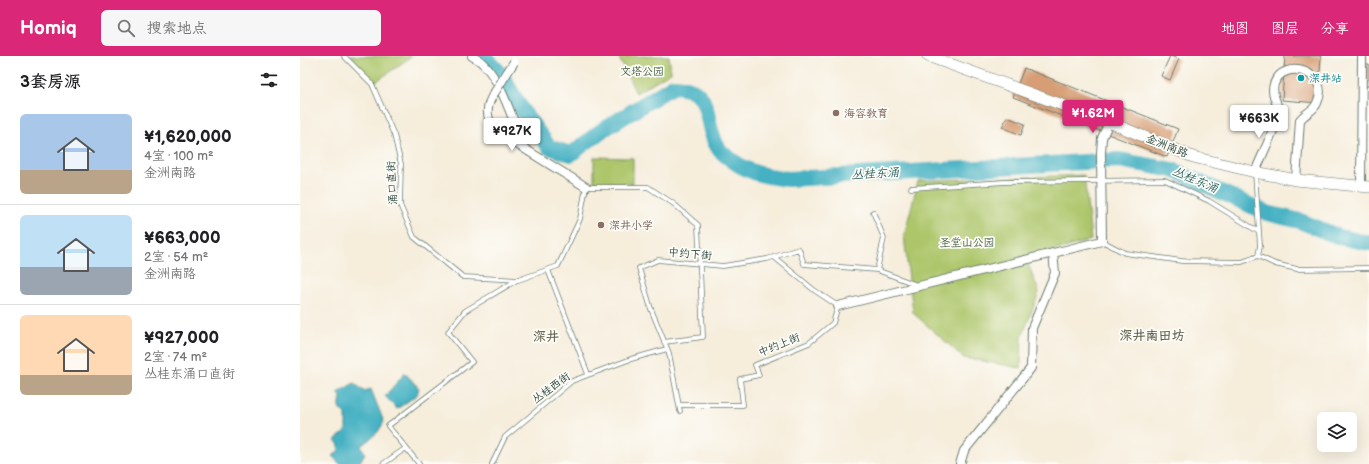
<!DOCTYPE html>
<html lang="zh">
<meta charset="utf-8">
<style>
:root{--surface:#fff;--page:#f6f6f6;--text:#202124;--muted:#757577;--line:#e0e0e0;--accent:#db2777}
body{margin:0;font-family:"Balsamiq Sans","LXGW WenKai TC",sans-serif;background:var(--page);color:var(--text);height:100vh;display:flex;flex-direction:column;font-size:15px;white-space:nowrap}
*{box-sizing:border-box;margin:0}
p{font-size:13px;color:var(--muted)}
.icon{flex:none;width:22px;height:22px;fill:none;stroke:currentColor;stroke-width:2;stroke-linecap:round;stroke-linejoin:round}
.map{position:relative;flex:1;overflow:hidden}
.panel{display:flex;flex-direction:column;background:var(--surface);width:300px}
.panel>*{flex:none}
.buttons{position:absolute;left:1017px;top:356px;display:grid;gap:8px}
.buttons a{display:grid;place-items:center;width:40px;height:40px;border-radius:6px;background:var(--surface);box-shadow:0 4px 16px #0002;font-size:20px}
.price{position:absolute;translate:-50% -34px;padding:0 9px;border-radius:4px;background:#fff;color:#222;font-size:13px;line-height:26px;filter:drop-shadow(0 1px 2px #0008)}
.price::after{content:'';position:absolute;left:50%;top:24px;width:12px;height:9px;margin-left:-6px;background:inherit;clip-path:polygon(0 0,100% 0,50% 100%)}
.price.on{background:var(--accent);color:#fff}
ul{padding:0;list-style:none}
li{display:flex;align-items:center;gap:12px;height:100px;padding:0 20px}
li+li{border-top:1px solid var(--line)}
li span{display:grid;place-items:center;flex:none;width:112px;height:80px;border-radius:6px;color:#555}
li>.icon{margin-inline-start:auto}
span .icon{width:48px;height:48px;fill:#fffc;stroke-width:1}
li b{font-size:17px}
h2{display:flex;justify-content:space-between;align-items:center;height:48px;padding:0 20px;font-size:17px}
header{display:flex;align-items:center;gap:24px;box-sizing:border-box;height:56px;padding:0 20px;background:var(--accent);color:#fff}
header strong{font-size:19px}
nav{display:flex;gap:22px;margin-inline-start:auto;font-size:14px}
.search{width:280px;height:36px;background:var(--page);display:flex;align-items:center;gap:10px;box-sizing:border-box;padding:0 14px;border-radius:6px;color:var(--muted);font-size:15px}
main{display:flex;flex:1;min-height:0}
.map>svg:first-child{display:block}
.green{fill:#adc66b;stroke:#668250}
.water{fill:#44b1c2;stroke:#32777b}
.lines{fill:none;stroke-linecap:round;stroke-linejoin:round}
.river{stroke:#44b1c2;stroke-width:16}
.building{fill:#d79e76}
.lane-casing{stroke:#6a7b6e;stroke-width:5.5}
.street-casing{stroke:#6a7b6e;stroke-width:10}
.secondary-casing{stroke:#6a7b6e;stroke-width:12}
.lane{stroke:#fff;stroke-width:4}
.street{stroke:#fff;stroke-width:8}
.secondary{stroke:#fff;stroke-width:11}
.street-bridge-casing{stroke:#6a7b6e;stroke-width:10;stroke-linecap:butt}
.street-bridge{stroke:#fff;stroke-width:8}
.culture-dot{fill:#0f9aa8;stroke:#fdfcf7;stroke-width:1.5}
.education-dot{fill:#8d6e63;stroke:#fdfcf7;stroke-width:1.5}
.labels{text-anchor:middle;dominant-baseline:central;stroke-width:3.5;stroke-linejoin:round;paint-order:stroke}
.park-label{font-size:11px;fill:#425f42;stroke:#fdfcf7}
.culture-label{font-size:11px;fill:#0d838f;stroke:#fdfcf7;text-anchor:start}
.education-label{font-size:11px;fill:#785e54;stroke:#fdfcf7;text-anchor:start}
.street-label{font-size:11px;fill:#1f3d34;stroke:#fdfcf7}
.water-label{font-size:12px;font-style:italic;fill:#2a605f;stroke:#fdfcf7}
.quarter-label{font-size:13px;font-weight:bold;fill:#5f5f4b;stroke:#fdfcf7}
</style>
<header>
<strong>Homiq</strong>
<div class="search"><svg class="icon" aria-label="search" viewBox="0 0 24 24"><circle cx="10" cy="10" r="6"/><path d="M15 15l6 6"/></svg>搜索地点</div>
<nav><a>地图</a><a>图层</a><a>分享</a></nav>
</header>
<main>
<section class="panel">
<h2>3套房源<svg class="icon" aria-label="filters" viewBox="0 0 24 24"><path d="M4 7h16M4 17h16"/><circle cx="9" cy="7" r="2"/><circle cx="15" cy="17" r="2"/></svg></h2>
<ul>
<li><span style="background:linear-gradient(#a9c7e8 70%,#b9a48a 0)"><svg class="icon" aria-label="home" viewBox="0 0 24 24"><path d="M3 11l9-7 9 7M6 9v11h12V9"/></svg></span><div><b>¥1,620,000</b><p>4室 · 100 m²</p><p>金洲南路</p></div></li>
<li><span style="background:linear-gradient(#bfe0f5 65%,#9aa5b1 0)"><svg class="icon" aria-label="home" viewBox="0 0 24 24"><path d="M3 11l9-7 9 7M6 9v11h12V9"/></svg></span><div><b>¥663,000</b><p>2室 · 54 m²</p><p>金洲南路</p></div></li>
<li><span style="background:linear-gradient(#ffd9b3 75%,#b9a48a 0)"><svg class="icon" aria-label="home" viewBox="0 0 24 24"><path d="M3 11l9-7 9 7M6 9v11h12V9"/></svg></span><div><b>¥927,000</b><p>2室 · 74 m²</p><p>丛桂东涌口直街</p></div></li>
</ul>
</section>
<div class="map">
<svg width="1069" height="408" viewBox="0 0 1069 408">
<rect width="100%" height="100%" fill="#fdfcf7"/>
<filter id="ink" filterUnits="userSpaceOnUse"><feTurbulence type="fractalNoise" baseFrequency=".025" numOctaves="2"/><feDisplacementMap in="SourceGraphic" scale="8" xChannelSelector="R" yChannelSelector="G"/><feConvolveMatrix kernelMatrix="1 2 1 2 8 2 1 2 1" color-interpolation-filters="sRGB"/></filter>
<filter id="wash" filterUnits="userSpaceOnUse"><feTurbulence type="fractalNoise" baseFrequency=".012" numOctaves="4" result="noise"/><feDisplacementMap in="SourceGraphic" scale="16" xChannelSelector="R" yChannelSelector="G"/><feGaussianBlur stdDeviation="0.9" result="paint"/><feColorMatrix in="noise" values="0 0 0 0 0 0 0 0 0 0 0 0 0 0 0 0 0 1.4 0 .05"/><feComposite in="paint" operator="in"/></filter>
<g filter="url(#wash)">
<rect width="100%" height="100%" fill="#f6eddb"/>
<path class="green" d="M 47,0 L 112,0 L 74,27 Z
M 318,0 L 369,0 L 371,16 L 336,37 Z
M 294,101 L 333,102 L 333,128 L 294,126 Z
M 784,119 L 791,184 L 726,203 L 739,236 L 722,281 L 721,312 L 664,302 L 613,257 L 604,180 L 618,125 Z"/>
<path class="water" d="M 105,317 L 119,332 L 117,339 L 97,353 L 85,340 Z
M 54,327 L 64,335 L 71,333 L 84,366 L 78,376 L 61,390 L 65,397 L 59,408 L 40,408 L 32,400 L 38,396 L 39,389 L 35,384 L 46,375 L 46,358 L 39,353 L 41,340 L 37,337 Z"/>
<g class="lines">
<path class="river" d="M 183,0 L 200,17 L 224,57 L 249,91 L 271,98 L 301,75 L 373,30 C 417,31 401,67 419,93 C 421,96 425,99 428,101 C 447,117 464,120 488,123 L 819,104 L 873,114 L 967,157 L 1000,165 L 1039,181 L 1069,187"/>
</g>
<g id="blocks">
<path class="building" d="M 870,0 L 879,3 L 870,24 L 861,20 Z
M 985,0 L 1021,0 L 1018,47 L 982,44 Z
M 1066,8 L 1069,8 L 1069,30 L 1065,30 Z
M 724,12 L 878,73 L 867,101 L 713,41 Z
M 707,61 L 725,68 L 721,79 L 702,71 Z"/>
</g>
</g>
<g filter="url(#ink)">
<use href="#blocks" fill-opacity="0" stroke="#6a7b6e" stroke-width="1"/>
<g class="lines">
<g class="lane-casing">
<path id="lane" d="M 44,0 L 72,28 L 94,79 L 101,108 L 100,149 L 114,181 L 163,221 L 218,224 L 258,210 L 280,163 L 286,131 L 348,131 L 374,148 L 398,169 L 403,281 L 364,286
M 955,116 L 960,190 L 958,200 L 975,208 L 997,213 L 1069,212
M 611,132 L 705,126 L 865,124 L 909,145 L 959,176
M 573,156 L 584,182 L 577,214 L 617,229
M 802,185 L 825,197 L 882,205 L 942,206 L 958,200
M 248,214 L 288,318
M 379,349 L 443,349 L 440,323 L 459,319 L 455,309 L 509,287 L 533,267 L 538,250 L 514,234 L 474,201
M 380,355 L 369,297 L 351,253 L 339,212 L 358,204 L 423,210 L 467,203 L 499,193 L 504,208 L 577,214
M 83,408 L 106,392
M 119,408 L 88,370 L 172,306 L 148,276 L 165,255 L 217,224
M 192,408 L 205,381 L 272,325 L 331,303 L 367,293"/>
</g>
<g class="street-casing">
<path id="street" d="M 172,0 C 199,12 213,66 224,92
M 193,39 C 185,52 186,63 196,75 L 286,131
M 955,116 L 979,61 C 980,49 970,40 974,28 C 984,0 1032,17 1017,47 C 1014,55 1005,57 1000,64 L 996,124
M 1061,130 L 1062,0
M 538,250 L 802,185 L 801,97 L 802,82 L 809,66
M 660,408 L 664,395 L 731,312 L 732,272 L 755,217 L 753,197"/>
</g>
<g class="secondary-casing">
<path id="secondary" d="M 628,0 L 809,66 L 893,101 L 955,116 L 996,124 L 1069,131"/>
</g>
<use href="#lane" class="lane"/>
<use href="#street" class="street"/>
<use href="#secondary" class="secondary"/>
<g class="street-bridge-casing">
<path id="street-bridge" d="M 193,39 L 214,6"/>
</g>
<use href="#street-bridge" class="street-bridge"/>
</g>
</g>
<circle class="culture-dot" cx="1001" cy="22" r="4"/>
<g class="education-dot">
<circle cx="536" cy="57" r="4"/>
<circle cx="301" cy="169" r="4"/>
</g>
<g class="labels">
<g class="park-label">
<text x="342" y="15">文塔公园</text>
<text x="667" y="186">圣堂山公园</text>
</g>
<g class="culture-label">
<text x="1009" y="22">深井站</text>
</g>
<g class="education-label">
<text x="544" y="57">海容教育</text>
<text x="309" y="169">深井小学</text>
</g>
<g class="street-label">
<text transform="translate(867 90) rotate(22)">金洲南路</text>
<text transform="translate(92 127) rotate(-93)">涌口直街</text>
<text transform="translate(390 198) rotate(5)">中约下街</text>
<text transform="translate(479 289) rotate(-22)">中约上街</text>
<text transform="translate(251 332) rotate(-36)">丛桂西街</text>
</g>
<g class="water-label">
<text transform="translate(575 118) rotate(-3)">丛桂东涌</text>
<text transform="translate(895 124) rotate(23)">丛桂东涌</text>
</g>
<g class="quarter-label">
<text x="852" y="280">深井南田坊</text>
<text x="246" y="281">深井</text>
</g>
</g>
</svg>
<div class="buttons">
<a><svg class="icon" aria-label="layers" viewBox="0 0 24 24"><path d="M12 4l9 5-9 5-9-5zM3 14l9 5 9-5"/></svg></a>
</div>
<b class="price on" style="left:793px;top:78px">¥1.62M</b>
<b class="price" style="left:959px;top:83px">¥663K</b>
<b class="price" style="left:212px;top:96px">¥927K</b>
</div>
</main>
